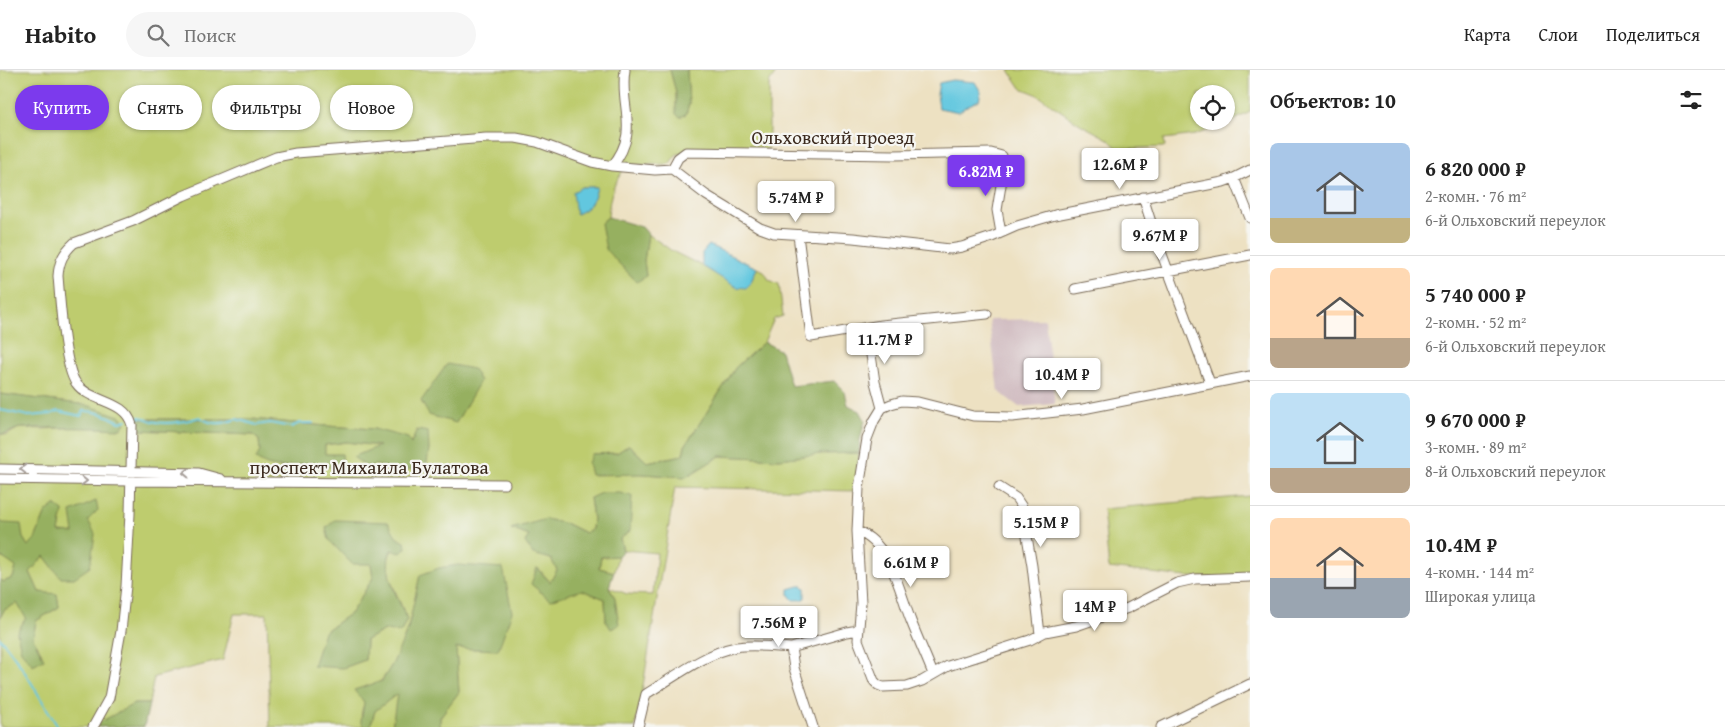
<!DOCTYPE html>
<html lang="ru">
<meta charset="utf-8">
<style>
:root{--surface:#fff;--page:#f6f6f6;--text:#222;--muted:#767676;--line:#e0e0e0;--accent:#7c3aed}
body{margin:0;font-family:"Gentium Book Plus",serif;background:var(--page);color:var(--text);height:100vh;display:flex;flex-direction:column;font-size:19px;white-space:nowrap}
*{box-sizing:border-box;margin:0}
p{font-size:16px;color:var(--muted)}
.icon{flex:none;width:28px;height:28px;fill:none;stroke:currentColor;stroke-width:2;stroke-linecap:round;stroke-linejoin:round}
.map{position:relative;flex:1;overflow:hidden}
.side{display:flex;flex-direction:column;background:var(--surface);width:475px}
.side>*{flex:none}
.banner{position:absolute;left:15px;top:15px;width:475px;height:45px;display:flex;gap:10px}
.fabs{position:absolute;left:1190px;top:15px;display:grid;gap:10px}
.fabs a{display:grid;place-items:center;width:45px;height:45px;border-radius:50%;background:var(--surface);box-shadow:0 1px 4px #0004;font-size:25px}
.price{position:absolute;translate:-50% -42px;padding:0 11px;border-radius:5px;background:#fff;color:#222;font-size:16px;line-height:32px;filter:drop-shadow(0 1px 2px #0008)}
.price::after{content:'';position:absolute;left:50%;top:30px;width:15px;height:11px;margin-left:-8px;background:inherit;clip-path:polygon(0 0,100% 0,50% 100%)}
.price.active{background:var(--accent);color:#fff}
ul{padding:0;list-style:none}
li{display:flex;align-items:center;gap:15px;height:125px;padding:0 20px}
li+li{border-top:1px solid var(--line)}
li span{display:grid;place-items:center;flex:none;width:140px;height:100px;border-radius:8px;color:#555}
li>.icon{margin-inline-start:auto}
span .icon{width:60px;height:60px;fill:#fffc;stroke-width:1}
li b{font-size:21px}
h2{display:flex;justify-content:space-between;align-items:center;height:60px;padding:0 20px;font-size:21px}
.chip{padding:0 18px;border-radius:22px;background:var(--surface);box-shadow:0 1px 4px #0004;font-size:18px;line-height:45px}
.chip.active{background:var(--accent);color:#fff}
header{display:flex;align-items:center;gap:30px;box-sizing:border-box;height:70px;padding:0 25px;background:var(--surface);border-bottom:1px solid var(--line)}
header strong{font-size:24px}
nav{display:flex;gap:28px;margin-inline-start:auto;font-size:18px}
.search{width:350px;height:45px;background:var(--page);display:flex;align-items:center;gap:12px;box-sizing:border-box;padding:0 18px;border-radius:28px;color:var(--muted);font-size:19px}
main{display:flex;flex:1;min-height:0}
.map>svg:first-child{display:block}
.industrial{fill:#d2bec2}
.green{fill:#becc6e;stroke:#7c7b46;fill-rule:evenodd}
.forest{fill:#96b061;stroke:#686d40}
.water{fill:#62c7df;stroke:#4e787e}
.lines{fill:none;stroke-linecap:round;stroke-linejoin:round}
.stream{stroke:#62c7df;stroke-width:2}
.minor-casing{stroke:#796a57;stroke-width:11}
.minor{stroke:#fff;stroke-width:9}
.oneway{stroke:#a79f9a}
.labels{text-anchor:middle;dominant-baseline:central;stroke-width:4.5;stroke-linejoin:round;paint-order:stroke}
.street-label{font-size:19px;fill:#3b2a1e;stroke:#f6f6f2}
</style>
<header>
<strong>Habito</strong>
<div class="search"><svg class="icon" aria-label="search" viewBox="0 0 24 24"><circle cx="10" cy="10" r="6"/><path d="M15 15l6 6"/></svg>Поиск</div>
<nav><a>Карта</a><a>Слои</a><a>Поделиться</a></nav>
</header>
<main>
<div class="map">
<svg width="1250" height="657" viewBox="0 0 1250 657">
<rect width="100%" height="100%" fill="#f6f6f2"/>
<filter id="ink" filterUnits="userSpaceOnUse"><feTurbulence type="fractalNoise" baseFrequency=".02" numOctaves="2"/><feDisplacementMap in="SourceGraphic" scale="10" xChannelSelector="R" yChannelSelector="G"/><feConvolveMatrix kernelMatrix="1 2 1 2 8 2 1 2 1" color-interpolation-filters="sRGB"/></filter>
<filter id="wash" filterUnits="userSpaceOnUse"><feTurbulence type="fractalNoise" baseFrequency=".0096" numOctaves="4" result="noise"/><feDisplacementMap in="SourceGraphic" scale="20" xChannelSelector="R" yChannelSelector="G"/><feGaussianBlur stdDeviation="1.12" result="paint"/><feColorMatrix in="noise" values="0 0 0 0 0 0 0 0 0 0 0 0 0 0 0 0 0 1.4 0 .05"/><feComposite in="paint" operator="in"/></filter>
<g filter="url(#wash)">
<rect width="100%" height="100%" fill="#ede1c2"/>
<path class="industrial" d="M 1045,249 L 1055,334 L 1019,337 L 998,321 L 989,250 Z"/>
<path class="green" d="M 0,0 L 670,0 L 676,22 L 676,36 L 689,34 L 687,0 L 778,0 L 769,13 L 769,78 L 762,81 L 677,84 L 669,94 L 627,95 C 613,114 610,123 608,147 L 601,153 L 646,206 L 644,191 L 648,164 L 672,181 L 702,196 L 750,214 L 757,198 L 764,201 L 769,210 L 779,214 L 783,246 L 774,249 L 764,272 L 736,297 L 685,376 L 683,385 L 647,392 L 629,375 L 617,383 L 592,384 L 643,404 L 686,407 L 720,386 L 779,389 L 819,384 L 859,383 L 855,421 L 675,417 L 642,622 L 635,657 L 440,657 L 440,647 L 459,622 L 456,578 L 498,580 L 420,505 C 413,538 407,571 389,600 C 378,617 353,636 364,657 L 270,657 L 267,544 L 234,544 L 223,590 L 154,607 L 149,634 L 134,634 L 97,657 L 0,657 L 0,548 L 4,540 L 17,532 L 26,548 L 17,562 L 42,583 L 33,568 L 36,551 L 59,537 L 57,525 L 39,522 L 30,502 L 44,486 L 62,508 L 88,450 L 98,440 L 95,431 L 74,464 L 59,462 L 63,441 L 46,442 L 35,469 L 28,476 L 23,468 L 0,451 L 0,364 L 7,365 L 19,358 L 43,359 L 79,357 L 87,335 L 0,324 ZM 582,117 L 597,117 C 594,131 589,139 576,144 ZM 137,349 L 252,349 L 326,356 L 374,359 L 411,375 L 417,360 L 429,379 L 425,400 L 396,399 L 375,395 L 380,376 L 346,372 L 325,375 L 324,384 L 338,399 L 312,393 L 279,398 L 260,381 L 259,370 L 253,365 L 138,360 L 134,354 ZM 590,428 L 630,460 L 620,469 L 623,480 L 657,483 L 653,525 L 627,524 L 609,517 L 615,528 L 606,551 L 605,529 L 583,520 L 532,514 L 538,498 L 550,512 L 557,500 L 551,489 L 525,472 L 529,466 L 512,459 L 567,454 L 585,463 L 592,460 L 593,448 ZM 397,468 L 388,489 L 389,506 L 407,549 L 401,561 L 385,560 L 366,570 L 365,590 L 343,598 L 324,562 L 351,543 L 373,508 L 371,494 Z
M 1009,0 L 1250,0 L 1250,42 L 1229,53 L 1226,47 L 1226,24 L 1199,24 L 1199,51 L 1211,51 L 1214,58 L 1195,65 L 1164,69 L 1165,76 L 1163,77 L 1118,79 L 1108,69 L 1080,54 L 1036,24 L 1021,18 Z
M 1250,426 L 1250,508 L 1186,507 L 1109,498 L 1103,439 Z
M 0,486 L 17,497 L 13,508 L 3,512 L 0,508 Z
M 618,486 L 614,502 L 599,498 L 601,487 Z
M 398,623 L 392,657 L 370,657 L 375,641 Z"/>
<path class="forest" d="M 670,0 L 687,0 L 689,34 L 686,44 L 680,47 L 676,44 L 676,22 Z
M 608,147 L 642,157 L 648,164 L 644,191 L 646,206 L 637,212 L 606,180 L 601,153 Z
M 764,272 L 781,281 L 791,316 L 834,311 L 845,322 L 848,335 L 860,341 L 865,350 L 860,370 L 859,383 L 819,384 L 779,389 L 720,386 L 686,407 L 643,404 L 591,405 L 588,393 L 592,384 L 617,383 L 629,375 L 647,392 L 683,385 L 685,376 L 736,297 Z
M 447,294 L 473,299 L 480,311 L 456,353 L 429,345 L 421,331 Z
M 0,324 L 87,335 L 122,347 L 125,353 L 121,359 C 88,357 55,358 22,358 C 14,358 9,365 0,364 Z
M 137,349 L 252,349 L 326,356 L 374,359 L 408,368 L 411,374 L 417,360 L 428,362 L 429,379 L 426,400 L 396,399 L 375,395 L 367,397 L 353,387 L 379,376 L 346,372 L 325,375 L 325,384 L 342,384 L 343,394 L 338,399 C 329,397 319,393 310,393 C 287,395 277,403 256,389 L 260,381 L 259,370 L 253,365 L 138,360 L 134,354 Z
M 601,423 L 620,423 L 632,426 L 630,461 L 620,469 L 623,480 L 618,486 L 601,487 L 599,498 L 614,502 L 609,517 L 615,528 L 619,555 L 611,559 L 606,551 L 605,529 L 582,520 L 550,530 L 531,514 L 537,498 L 550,512 L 557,500 L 551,489 L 533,484 L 525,472 L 529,466 L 511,459 L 546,449 L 567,454 L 585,463 L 592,459 L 593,448 L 590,428 Z
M 96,431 L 98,440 L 88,450 L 95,464 L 90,497 L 74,508 L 61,508 L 44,486 L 30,502 L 39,522 L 57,524 L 59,537 L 36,551 L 33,568 L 44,589 L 33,595 L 21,581 L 17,562 L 26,548 L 17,533 L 4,540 L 0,548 L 0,508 L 3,512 L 13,508 L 16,497 L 0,486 L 0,451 L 3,453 L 21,454 L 23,468 L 28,476 L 35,469 L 46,442 L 55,435 L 63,441 L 59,462 L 74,463 L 71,442 Z
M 335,450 L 388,452 L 397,468 L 405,472 L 406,478 L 401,483 L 391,480 C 382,503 398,528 407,549 L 401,562 L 385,560 L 366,570 L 365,590 L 343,598 L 313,596 L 324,562 L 351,543 L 373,508 L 371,494 L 352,494 L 329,470 L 326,458 Z
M 458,495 L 503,498 L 512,542 L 498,580 L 456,578 L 459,622 L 440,647 L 440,657 L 392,657 L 397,624 L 375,641 L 370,657 L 364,657 L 361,651 L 364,633 L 354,620 L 382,611 L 393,593 L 408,559 L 420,505 L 439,498 Z
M 134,634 L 149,634 L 144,657 L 97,657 L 100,652 Z"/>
<path class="water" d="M 952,10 L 975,12 L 981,22 L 979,30 L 965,37 L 959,42 L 939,38 L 937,24 L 939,13 Z
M 582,117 L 597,117 C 594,131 589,139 576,144 L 573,122 Z
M 709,175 L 757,198 L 750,214 L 746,218 L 736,217 L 702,196 L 702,183 Z
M 799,516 L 803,516 L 805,518 L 805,528 L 802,530 L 793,530 L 789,525 L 789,519 Z"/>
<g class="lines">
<path class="stream" d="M 0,340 L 29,346 L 51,344 L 58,341 L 81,346 L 83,341 C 96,340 109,346 120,352 L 127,350
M 133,348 C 145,345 145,350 156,352 C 171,355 187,351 200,347 C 212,356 223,354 236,349 L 257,355 L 270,353 L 291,357 L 300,353 L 313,353
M 0,568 C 23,595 39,627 58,657"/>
</g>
</g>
<g filter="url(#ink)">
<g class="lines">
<g class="minor-casing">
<path id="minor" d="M 612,96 L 655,100 L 672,99 L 706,125 L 760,158 L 774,163 L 853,168 L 950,179 L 962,177 L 992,167 L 1017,156 L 1055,145 L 1223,112 L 1234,108 L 1250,100
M 672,99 L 678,88 L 686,82 L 894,85 L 991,83 L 1002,86 L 1002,109 L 997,140 L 1001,163
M 1234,108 L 1250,148
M 1143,127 L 1157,171 L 1210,313
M 798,165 L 811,267 L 881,255 L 987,244
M 1075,219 L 1250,185
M 867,258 L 875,312 L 882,338
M 1250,306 L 1083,339 L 1012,347 L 973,346 L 918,332 L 902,331 L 891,334 L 882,338 L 874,351 L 867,369 L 859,418 L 857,461 L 861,533 L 858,570 L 874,611 L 878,615 L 883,617 L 907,616 L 922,611 L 948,596 L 1030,570 L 1045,562 L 1076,556 L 1128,538 L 1177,513 L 1195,509 L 1250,507
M 0,399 L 199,403 L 221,409
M 0,409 L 130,411 L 505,414
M 999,417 L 1016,428 L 1022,437 L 1032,496 L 1040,564
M 857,461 C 891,474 899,520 911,551 C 918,569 926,586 933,604
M 93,657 L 109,628 L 121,561 L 126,516 L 130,444 L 132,355 C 125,329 90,333 76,313 C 64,297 60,229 58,206 C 59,192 63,183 74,173 L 133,151 L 183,126 L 276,87 L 296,83 L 486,68 L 516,68 L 537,72 L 592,92 L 612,96 C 641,61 619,37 625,0
M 638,657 L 646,624 C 673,608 705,583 736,577 C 754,574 773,577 791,578
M 813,657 L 794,598 L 791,578 L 847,562 L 858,560
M 1161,657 L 1250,614"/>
</g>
<use href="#minor" class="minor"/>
</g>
<defs><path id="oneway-chevron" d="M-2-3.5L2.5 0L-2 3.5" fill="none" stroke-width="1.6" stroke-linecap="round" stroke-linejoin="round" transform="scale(1.25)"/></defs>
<g class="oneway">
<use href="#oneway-chevron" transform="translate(23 399) rotate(-179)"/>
<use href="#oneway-chevron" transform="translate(186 403) rotate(-178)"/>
<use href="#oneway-chevron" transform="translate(84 411) rotate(1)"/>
</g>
</g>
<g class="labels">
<g class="street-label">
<text x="833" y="67">Ольховский проезд</text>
<text x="369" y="397">проспект Михаила Булатова</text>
</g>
</g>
</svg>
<div class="fabs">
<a><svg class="icon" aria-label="locate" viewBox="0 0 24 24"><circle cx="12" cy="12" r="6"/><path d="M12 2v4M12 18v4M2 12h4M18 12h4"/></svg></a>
</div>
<b class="price" style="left:1120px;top:120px">12.6M ₽</b>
<b class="price active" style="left:986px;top:127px">6.82M ₽</b>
<b class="price" style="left:796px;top:153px">5.74M ₽</b>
<b class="price" style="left:1160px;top:191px">9.67M ₽</b>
<b class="price" style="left:885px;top:295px">11.7M ₽</b>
<b class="price" style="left:1062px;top:330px">10.4M ₽</b>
<b class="price" style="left:1041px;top:478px">5.15M ₽</b>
<b class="price" style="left:911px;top:518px">6.61M ₽</b>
<b class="price" style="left:1095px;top:562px">14M ₽</b>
<b class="price" style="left:779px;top:578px">7.56M ₽</b>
<div class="banner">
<a class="chip active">Купить</a>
<a class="chip">Снять</a>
<a class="chip">Фильтры</a>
<a class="chip">Новое</a>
</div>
</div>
<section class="side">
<h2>Объектов: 10<svg class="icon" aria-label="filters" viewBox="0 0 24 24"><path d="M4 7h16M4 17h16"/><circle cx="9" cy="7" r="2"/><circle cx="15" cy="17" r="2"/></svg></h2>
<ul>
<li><span style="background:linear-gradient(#a9c7e8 75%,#c2b280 0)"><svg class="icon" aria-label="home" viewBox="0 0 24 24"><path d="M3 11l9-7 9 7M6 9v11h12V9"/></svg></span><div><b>6 820 000 ₽</b><p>2-комн. · 76 m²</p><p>6-й Ольховский переулок</p></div></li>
<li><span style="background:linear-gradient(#ffd9b3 70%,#b9a48a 0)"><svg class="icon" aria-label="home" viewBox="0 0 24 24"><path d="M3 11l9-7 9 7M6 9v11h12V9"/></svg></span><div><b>5 740 000 ₽</b><p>2-комн. · 52 m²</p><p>6-й Ольховский переулок</p></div></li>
<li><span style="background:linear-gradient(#bfe0f5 75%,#b9a48a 0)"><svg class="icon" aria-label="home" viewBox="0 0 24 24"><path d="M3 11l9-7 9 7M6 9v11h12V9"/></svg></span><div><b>9 670 000 ₽</b><p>3-комн. · 89 m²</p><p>8-й Ольховский переулок</p></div></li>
<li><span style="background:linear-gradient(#ffd9b3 60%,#9aa5b1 0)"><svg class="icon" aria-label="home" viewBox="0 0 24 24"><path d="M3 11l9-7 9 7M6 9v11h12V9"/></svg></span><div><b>10.4M ₽</b><p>4-комн. · 144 m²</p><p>Широкая улица</p></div></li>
</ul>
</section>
</main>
